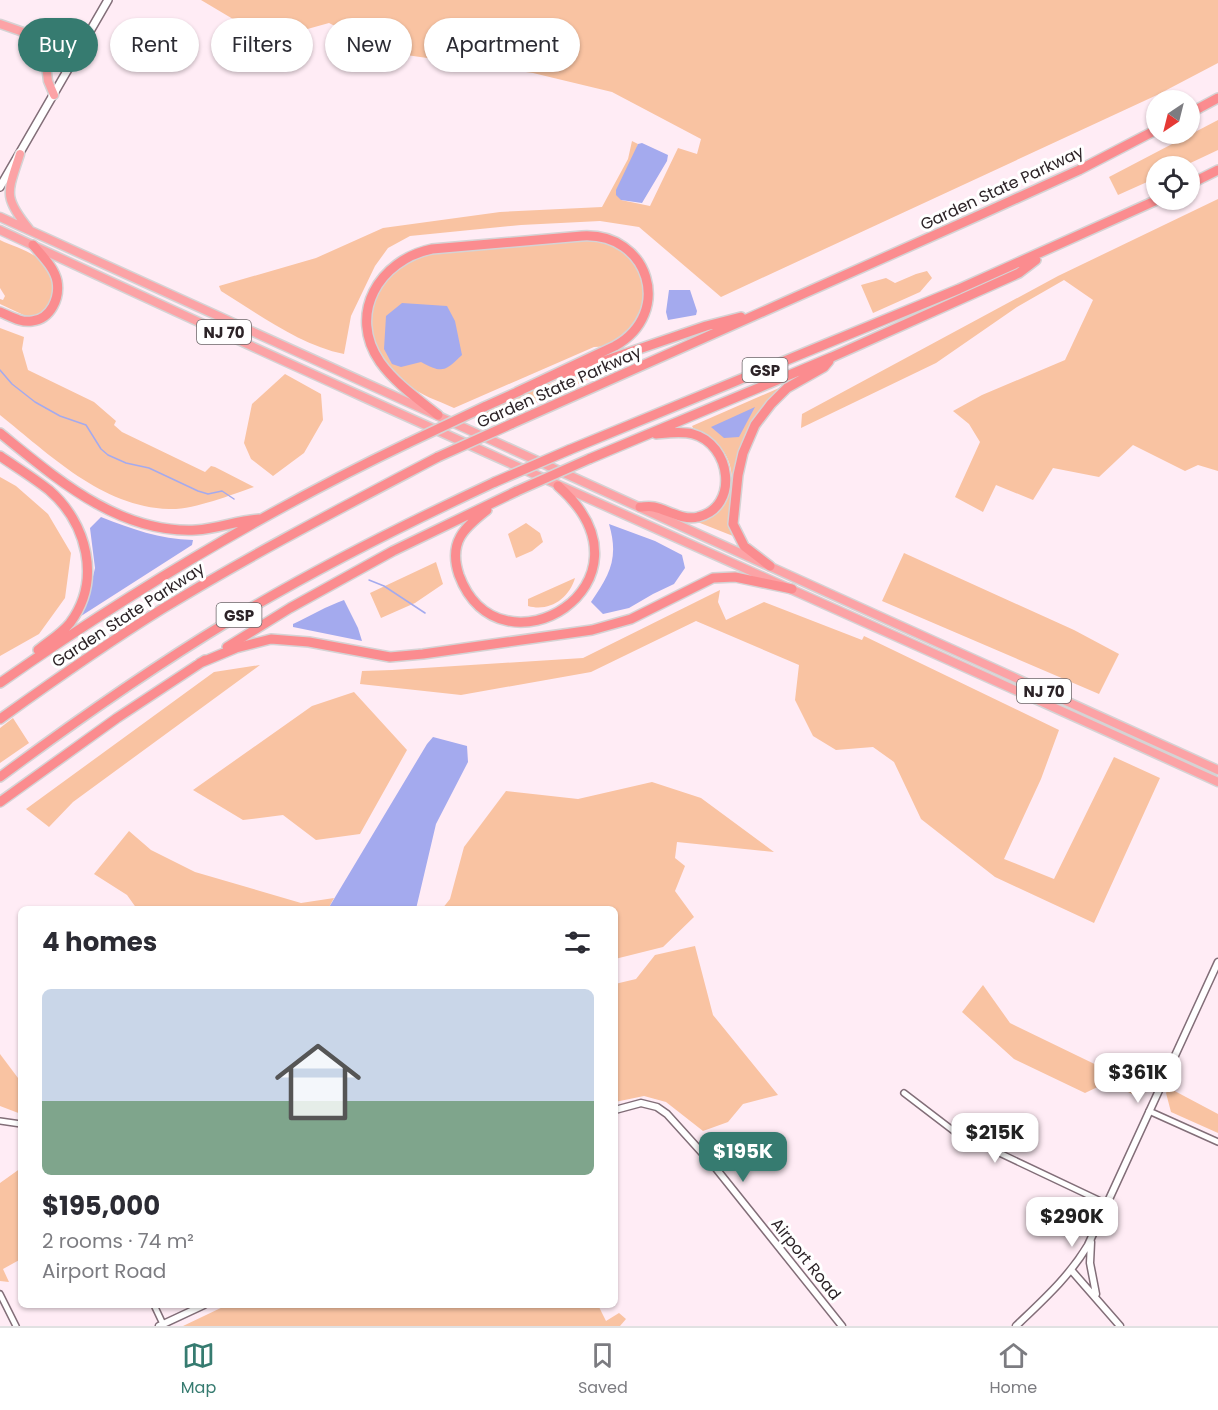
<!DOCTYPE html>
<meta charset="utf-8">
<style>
:root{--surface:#fff;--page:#f2f2f3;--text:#2b2b33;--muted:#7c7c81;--line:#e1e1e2;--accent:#367b70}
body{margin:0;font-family:Poppins,sans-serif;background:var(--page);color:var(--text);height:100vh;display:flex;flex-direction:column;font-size:22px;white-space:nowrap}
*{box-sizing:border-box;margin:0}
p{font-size:20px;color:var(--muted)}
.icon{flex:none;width:33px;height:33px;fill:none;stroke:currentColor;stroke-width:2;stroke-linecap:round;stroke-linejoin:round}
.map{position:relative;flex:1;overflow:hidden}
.sheet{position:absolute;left:18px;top:906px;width:600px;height:402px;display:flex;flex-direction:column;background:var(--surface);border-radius:9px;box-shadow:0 2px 4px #0004}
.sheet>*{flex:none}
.hud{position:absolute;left:18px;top:18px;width:600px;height:54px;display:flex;gap:12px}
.needle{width:39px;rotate:215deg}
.fabs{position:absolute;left:1146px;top:90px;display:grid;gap:12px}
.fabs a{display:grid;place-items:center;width:54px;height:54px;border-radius:50%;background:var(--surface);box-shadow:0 2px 4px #0004;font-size:30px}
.price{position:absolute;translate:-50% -51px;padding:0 14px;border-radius:12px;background:#fff;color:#222;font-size:20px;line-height:39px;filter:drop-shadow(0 2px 3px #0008)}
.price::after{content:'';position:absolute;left:50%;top:36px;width:18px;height:14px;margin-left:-9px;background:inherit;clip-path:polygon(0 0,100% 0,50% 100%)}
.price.active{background:var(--accent);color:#fff}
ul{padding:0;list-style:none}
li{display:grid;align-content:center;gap:12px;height:318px;padding:0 24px}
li+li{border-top:2px solid var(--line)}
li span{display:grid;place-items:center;height:186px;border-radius:9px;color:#555}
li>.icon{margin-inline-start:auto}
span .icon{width:108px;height:108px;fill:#fffc;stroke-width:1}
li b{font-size:26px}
h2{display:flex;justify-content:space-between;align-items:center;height:72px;padding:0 24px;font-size:26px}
.tag{padding:0 21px;border-radius:27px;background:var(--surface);box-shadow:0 2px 4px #0004;font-size:21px;line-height:54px}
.tag.active{background:var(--accent);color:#fff}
.tabs{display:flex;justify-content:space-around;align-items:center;height:84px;border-top:2px solid var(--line);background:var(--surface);font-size:16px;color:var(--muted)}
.tabs a{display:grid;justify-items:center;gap:3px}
.tabs .active{color:var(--accent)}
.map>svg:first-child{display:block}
.green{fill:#f9c3a2}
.water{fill:#a4aaee}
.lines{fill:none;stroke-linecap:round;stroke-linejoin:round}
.stream{stroke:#a4aaee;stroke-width:1.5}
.minor-casing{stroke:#826e78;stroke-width:8}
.tertiary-casing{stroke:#826e78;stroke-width:9}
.secondary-casing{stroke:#826e78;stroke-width:10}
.trunk-casing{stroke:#d5d3d4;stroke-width:11}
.motorway-casing{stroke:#d5d3d4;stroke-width:12}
.minor{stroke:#fff;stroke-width:5}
.tertiary{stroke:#fff;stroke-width:6}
.secondary{stroke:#fff;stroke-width:7}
.trunk{stroke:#fca3a6;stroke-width:8}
.motorway{stroke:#fb8c8f;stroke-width:9}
.motorway-bridge-casing{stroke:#d5d3d4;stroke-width:12;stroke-linecap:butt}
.motorway-bridge{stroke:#fb8c8f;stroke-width:9}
.labels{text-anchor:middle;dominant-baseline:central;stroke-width:6;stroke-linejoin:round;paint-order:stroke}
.shield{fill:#fff;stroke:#6b6568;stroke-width:1.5}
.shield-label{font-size:15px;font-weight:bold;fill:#2c2327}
.street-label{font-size:16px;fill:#2c2327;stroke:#fff}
</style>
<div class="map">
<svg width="1218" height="1326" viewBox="0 0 1218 1326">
<rect width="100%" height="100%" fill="#ffecf5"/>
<path class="green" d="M 201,0 L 1218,0 L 1218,63 L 1157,95 L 721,297 L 639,227 L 600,221 L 521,225 L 410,236 L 388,248 L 375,266 L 351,316 L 344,354 C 300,345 260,315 221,291 L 219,286 L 316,258 L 383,228 L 500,212 L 602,207 L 628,159 L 632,141 L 638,144 L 621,200 L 650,206 L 678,148 L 697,154 L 701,139 L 612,92 L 533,73 L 385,52 L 329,23 L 268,40 Z
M 1218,120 L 1218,150 L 1184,166 L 1156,166 L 1156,178 L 1118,195 L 1109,177 Z
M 1218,199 L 1218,471 L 1198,465 L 1185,471 L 1133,445 L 1099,477 L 1053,468 L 1033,500 L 996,485 L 983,512 L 955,497 L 980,442 L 969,424 L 953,411 L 982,395 L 1065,360 L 1093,300 L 1064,280 L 1017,307 L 936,363 L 801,428 L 802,414 L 1058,276 Z
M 599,238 C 608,243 621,247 628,253 C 631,256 634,261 636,265 C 638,268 642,273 643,277 C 653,307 627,347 594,347 L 454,408 C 437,400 421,396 406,383 C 373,356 358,318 385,282 C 389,277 392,271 397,267 C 404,262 414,258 422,254 Z
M 0,240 C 12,246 28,250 39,259 C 54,271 60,300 43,313 C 40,316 33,317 30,318 L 0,304 L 0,299 L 3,300 L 5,296 L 0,288 Z
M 927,271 L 932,278 L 920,292 L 873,313 L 861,285 L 886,278 L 895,283 L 916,274 Z
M 0,328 L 24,337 L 22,349 L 28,370 L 94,402 L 116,421 L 114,425 L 122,432 L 205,472 L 211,466 L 215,467 L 254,487 C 230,495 194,510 169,509 C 102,507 49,454 0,415 Z
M 601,370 L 602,372 L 591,378 L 492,423 L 478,417 C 504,402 573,371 601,370 Z
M 285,374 L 321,394 L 323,420 L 304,453 L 273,476 L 251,459 L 244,443 L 252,404 Z
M 786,385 L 770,401 L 768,400 C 733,438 734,482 731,530 L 733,536 L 695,521 C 703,517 713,514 720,510 C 724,507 728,499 729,494 C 739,463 720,439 693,428 L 692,426 Z
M 0,477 L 16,486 L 48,514 L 71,553 L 65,598 L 39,634 L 0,656 Z
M 526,523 L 540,533 L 543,542 L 532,551 L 516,558 L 508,534 Z
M 904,553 L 1074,630 L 1119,654 L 1099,694 L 882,601 Z
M 436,562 L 443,584 L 415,603 L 381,618 L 370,593 Z
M 575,578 C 569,599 549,612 528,606 L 528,599 Z
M 720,590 L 718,602 L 726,620 L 764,602 L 862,640 L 864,636 L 1059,730 L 1041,779 L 1004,859 L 1054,879 L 1114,757 L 1160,778 L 1094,923 L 995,877 L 921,819 L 894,762 L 873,747 L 836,750 L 813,736 L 795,700 L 799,665 L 696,621 L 591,672 L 461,695 L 360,684 L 362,671 L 392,670 L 583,658 Z
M 260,665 L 73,802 L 49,827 L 26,809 L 214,672 Z
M 354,692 L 407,750 L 360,834 L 316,840 L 283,815 L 243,820 L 193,790 L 312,706 Z
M 13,718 L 29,743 L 0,763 L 0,728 Z
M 652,782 L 701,798 L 774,852 L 677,842 L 675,858 L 685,866 L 675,891 L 694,917 L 663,947 L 615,959 L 615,909 L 442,909 L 450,899 L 464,847 L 506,791 L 578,799 Z
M 129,831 L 151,850 L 195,872 L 301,903 L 334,898 L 328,909 L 137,909 L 127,895 L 94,874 Z
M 695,946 L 713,1015 L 778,1095 L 743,1104 L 728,1122 L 703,1131 L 666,1102 L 644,1096 L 615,1102 L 615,984 L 636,979 L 655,955 Z
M 983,985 L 1010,1023 L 1142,1087 L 1132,1094 L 1108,1082 L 1085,1093 L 1014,1059 L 962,1012 Z
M 0,1054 L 21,1082 L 21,1114 L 0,1106 Z
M 1169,1088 L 1218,1114 L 1218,1133 L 1171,1112 L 1166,1093 Z
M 21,1168 L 21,1259 L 3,1269 L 9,1282 L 0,1281 L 0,1183 Z
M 227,1305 L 598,1305 L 606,1321 L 619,1313 L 626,1319 L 620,1326 L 183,1326 Z"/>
<path class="water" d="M 642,143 L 668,155 L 667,161 L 642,203 L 621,200 L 616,195 L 616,190 L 638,144 Z
M 669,290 L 690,290 L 697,311 L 696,315 L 668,320 L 666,312 Z
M 402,303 L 447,306 L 455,321 L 462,355 C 445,371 443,374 421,362 L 401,367 L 392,364 L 384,349 L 386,316 Z
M 755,407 L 739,437 L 724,438 L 711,427 Z
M 101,517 C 132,529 159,539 193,540 L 192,545 L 78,618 L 87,602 L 95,568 L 90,528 Z
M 609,524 L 655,541 L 682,555 L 685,568 L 674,584 L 653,594 L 629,608 L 603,614 L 591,602 C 610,574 619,558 609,524 Z
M 344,600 L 358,628 L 362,641 L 293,627 L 293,624 C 310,616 327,606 344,600 Z
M 433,737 L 467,746 L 468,762 L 436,824 L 416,909 L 328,909 L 427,744 Z"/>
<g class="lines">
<path class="stream" d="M 0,370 L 12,384 L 35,402 L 60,416 L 86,425 L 101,449 L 108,455 L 126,463 L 149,468 L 198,491 L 208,494 L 222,491 L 234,499
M 369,580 L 384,586 L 425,613"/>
<g class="minor-casing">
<path id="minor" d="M 904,1093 L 955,1132 L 1107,1204
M 1149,1111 L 1218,1142
M 0,1121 L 21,1124
M 0,1294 L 16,1326
M 154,1305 L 163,1324"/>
</g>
<g class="tertiary-casing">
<path id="tertiary" d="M 615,1110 L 641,1103 L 657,1107 L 667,1114 L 714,1166 L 842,1326
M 1091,1242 L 1090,1263 L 1096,1294
M 1072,1271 L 1120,1326
M 159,1326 L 204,1305
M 1016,1326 C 1043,1300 1069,1277 1088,1245 L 1218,962"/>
</g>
<g class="secondary-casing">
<path id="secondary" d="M 0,187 L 108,0"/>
</g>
<g class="trunk-casing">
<path id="trunk" d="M 0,24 L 26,33 L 37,43 L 45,57 L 48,81 L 54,95
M 20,154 C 8,192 2,196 29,229
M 0,217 L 1218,770
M 0,230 C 404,419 813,597 1218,782"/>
</g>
<g class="motorway-casing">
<path id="motorway" d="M 1190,113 L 1218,98
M 1190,184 L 1218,170
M 0,312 C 10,316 21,323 32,321 C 51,319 60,298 57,281 C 54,267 42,256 33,245
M 566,374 L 706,326 L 741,317
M 484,407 L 522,390
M 438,415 C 418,399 395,383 380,362 C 347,314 379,260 432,249 L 582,236 C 649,232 674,313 615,346 L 517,392
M 511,424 L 982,214 L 1079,170 L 1156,130
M 0,433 C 57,479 119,534 196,530 C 218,529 238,520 259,519
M 569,450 L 959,289 L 1157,200
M 0,456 C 16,467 34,478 49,490 C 87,523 102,580 70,623 C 61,634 49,641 38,650
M 589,459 L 832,357 L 1019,273 L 1036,260
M 640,507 C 644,507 649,506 654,507 C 668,510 683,521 698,517 C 740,507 731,444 693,434 C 681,431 668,433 656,434
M 487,510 C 464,528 448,542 459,575 C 499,684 668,583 558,486
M 770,566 L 744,546 L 733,524 L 738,475 L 743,453 L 755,425 L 771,404 L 787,388 L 824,367 L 829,361
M 227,647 L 290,608 L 393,551 L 517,491
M 200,663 L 236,648 L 271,639 L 309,642 L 390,657 L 423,654 L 592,630 L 631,619 L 713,578 L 735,577 L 792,589
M 0,683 C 129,593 266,511 408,443
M 0,719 C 53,681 107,643 162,609 C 252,554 345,506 438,457
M 0,777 C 74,722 150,669 229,621 C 315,569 405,524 495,482
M 0,802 L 117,718 L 205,660"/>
</g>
<use href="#minor" class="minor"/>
<use href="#tertiary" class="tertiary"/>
<use href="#secondary" class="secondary"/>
<use href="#trunk" class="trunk"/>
<use href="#motorway" class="motorway"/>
<g class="motorway-bridge-casing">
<path id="motorway-bridge" d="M 408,443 L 484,407
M 438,457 L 511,424
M 495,482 L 569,450
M 517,491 L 589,459"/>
</g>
<use href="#motorway-bridge" class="motorway-bridge"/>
</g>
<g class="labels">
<g class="shield">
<rect x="197" y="320" width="54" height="24" rx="4.5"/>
<rect x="742.5" y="358" width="45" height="24" rx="4.5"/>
<rect x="216.5" y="603" width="45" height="24" rx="4.5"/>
<rect x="1017" y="679" width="54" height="24" rx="4.5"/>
</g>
<g class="shield-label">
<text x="224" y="332">NJ 70</text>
<text x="765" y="370">GSP</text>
<text x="239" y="615">GSP</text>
<text x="1044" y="691">NJ 70</text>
</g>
<g class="street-label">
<text transform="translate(1002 188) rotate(-25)">Garden State Parkway</text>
<text transform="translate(559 387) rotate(-24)">Garden State Parkway</text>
<text transform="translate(128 615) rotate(-33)">Garden State Parkway</text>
<text transform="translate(806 1259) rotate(51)">Airport Road</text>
</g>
</g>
</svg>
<div class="fabs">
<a><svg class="needle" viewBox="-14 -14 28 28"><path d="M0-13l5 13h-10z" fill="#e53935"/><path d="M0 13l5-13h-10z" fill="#7c7c81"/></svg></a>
<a><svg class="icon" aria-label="locate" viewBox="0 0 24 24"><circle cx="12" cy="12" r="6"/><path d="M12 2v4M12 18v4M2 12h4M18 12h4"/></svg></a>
</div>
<b class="price" style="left:1138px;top:1104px">$361K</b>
<b class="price" style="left:995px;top:1164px">$215K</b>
<b class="price active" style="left:743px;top:1183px">$195K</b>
<b class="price" style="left:1072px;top:1248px">$290K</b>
<div class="hud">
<a class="tag active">Buy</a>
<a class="tag">Rent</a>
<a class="tag">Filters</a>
<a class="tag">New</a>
<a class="tag">Apartment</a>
</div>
<section class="sheet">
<h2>4 homes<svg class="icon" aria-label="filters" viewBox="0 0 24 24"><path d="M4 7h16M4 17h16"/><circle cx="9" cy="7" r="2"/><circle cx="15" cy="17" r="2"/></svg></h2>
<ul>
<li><span style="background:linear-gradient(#c9d6e8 60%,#7fa58c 0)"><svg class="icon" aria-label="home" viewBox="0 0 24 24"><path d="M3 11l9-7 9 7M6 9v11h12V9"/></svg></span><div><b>$195,000</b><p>2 rooms · 74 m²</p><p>Airport Road</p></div></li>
</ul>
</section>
</div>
<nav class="tabs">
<a class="active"><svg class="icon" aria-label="map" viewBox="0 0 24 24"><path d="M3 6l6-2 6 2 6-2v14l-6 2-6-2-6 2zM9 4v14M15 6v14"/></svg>Map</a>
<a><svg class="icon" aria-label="saved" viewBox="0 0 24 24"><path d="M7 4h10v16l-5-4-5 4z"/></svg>Saved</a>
<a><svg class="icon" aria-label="home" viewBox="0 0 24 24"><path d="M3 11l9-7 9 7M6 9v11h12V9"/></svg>Home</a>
</nav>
